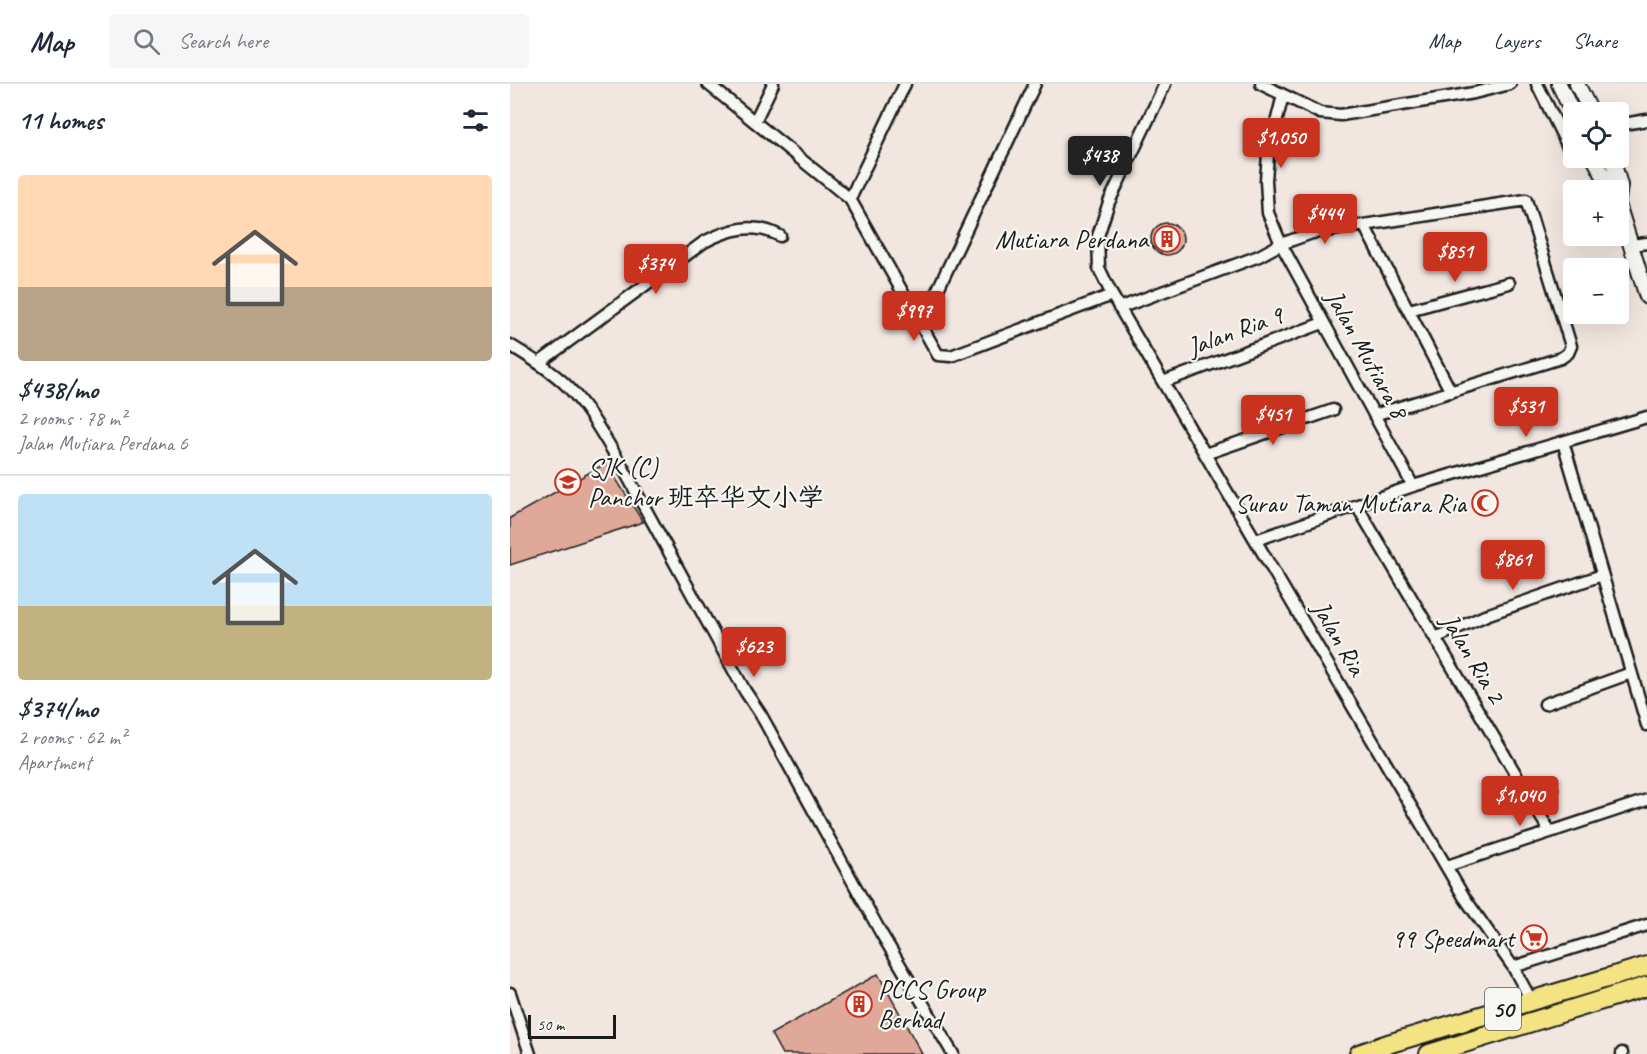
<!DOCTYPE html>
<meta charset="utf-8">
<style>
:root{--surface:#fff;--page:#f6f6f7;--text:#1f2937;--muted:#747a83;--line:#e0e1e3;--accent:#c8321e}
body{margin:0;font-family:Caveat,"LXGW WenKai TC",sans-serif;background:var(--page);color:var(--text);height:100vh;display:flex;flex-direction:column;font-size:22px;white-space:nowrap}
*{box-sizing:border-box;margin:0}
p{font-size:20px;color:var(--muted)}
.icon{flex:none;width:33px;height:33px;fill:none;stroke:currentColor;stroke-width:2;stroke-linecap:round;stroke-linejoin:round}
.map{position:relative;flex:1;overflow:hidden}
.drawer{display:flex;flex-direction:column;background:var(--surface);width:510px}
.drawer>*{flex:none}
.buttons{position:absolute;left:1053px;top:18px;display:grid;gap:12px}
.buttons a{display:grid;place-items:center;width:66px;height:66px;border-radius:6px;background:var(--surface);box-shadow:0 6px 24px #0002;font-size:30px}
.scale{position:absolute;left:18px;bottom:15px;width:88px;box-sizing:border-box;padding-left:6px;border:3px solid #1c1c1c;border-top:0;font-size:16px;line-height:21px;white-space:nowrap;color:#1c1c1c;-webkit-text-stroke:4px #f6f6f2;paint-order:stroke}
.price{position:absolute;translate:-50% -51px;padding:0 14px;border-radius:6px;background:var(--accent);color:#fff;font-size:20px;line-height:39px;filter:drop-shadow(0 2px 3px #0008)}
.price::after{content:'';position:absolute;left:50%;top:36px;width:18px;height:14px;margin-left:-9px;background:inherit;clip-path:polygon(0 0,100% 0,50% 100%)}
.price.active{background:#222;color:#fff}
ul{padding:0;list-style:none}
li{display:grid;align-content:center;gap:12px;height:318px;padding:0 18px}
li+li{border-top:2px solid var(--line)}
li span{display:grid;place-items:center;height:186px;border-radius:6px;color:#555}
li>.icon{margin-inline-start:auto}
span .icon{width:108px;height:108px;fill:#fffc;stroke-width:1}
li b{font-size:26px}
h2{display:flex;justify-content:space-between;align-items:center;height:72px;padding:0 18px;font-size:26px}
header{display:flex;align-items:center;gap:36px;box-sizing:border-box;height:84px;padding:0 30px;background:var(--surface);border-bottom:2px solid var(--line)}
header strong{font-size:28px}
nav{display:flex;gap:33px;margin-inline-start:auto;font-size:21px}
.search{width:420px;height:54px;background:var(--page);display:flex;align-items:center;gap:15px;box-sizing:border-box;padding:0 21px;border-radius:6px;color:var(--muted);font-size:22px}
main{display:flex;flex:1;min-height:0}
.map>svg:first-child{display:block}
.building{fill:#e0a899;stroke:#1c1c1c;stroke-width:1.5}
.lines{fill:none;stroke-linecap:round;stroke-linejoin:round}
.minor-casing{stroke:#1c1c1c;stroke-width:15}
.tertiary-casing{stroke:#1c1c1c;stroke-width:18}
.trunk-casing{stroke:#1c1c1c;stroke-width:22}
.minor{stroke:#f6f6f2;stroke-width:10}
.tertiary{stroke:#f6f6f2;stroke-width:14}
.trunk{stroke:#f4e382;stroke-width:18}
.labels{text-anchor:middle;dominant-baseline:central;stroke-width:4.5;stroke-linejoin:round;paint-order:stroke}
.shield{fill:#f6f6f2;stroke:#5d5d5c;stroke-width:1.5}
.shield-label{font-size:24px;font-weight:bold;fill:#1c1c1c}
.poi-label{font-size:26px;fill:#1c1c1c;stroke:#f6f6f2;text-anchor:end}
.street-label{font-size:26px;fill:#1c1c1c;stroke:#f6f6f2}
</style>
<header>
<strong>Map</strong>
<div class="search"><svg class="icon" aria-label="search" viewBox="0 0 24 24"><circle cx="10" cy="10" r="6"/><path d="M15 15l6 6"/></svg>Search here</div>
<nav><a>Map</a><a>Layers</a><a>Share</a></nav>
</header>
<main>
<section class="drawer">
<h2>11 homes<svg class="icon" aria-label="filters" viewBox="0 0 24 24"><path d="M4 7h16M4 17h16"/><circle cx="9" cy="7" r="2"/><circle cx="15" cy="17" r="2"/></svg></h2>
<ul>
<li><span style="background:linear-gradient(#ffd9b3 60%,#b9a48a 0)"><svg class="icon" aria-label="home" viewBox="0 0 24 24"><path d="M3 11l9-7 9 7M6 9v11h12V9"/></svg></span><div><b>$438/mo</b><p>2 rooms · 78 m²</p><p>Jalan Mutiara Perdana 6</p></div></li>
<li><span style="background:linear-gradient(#bfe0f5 60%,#c2b280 0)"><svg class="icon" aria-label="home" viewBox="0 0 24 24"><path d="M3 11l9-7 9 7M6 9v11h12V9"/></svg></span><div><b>$374/mo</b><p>2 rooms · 62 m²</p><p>Apartment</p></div></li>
</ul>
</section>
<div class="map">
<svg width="1137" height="970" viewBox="0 0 1137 970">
<rect width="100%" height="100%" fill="#f2e6e0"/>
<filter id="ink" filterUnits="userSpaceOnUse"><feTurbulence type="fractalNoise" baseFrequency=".0167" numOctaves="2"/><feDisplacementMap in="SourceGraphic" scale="12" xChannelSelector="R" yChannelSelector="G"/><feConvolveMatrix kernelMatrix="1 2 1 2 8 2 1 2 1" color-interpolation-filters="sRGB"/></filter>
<g filter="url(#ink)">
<path class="building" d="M641 155a16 16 0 1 1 32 0a16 16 0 1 1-32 0Z
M 96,379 L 133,438 L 0,481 L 0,434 Z
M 1043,694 L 1049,705 L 1041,710 L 1034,699 Z
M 368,890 L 412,970 L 272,970 L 261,950 Z"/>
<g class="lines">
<g class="minor-casing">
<path id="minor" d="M 198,0 L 340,115 L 428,271 L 441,272 L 602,211
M 655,0 L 599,118 L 588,152 L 589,184 L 602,211 L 954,813 L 1003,883 L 1021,916
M 751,0 L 810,29 L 831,31 L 964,9 L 1000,0
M 1027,0 L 1061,69
M 773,11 L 758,71 L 756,96 L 758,129 L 771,160 L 903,402
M 245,37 L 263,0
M 1108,41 L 1137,36
M 340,115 L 395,0
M 854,141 L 941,308
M 1121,161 L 1137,159
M 609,224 L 749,172 L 771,160 L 802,149 L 1016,116 L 1061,262 L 1058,269 L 1051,274 L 864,331
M 899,226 L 999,199
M 405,231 L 420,222 L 525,0
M 0,261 C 18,272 38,284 54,299 C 76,319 97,358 113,384 L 235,607 L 251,631 L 371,849 L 443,970
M 29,279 L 194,158 C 219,145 244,138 270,152
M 653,298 L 813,239
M 1053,358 L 1137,641
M 695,370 L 823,326
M 847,422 L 1040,748
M 746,456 L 903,402 L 1137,333
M 925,554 L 979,530 L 1092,491
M 1035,620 L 1121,589
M 937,782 L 1137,716
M 1003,883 L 1137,841
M 0,909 L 20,970
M 1112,969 L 1112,970"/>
</g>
<g class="tertiary-casing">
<path id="tertiary" d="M 1049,0 L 1064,32
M 1067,0 L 1081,28
M 1084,74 L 1101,106
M 1102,74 L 1110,101 L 1108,116
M 1108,120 L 1137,213"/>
</g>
<g class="trunk-casing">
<path id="trunk" d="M 849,970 L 881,959 L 1137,882
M 919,970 L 1137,902"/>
</g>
<use href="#minor" class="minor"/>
<use href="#tertiary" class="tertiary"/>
<use href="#trunk" class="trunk"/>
</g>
</g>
<defs>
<g id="building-ring" transform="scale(1.35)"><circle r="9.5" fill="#f6f6f2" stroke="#c8321e" stroke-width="1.5"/><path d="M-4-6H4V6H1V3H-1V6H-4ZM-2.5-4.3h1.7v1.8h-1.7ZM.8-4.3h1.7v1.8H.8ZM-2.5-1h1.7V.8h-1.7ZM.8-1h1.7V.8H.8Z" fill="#c8321e"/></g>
<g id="school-ring" transform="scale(1.35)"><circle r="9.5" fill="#f6f6f2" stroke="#c8321e" stroke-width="1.5"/><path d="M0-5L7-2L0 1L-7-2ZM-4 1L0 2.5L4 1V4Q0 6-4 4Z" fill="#c8321e"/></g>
<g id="mosque-ring" transform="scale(1.35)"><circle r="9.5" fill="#f6f6f2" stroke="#c8321e" stroke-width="1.5"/><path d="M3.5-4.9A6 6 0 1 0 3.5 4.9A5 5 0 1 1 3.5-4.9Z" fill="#c8321e"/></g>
<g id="supermarket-ring" transform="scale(1.35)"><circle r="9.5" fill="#f6f6f2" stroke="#c8321e" stroke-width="1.5"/><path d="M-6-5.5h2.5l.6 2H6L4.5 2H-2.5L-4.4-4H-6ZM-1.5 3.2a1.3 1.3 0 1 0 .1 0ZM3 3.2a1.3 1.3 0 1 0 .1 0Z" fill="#c8321e"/></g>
</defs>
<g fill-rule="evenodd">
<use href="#building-ring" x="657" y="155"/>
<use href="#school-ring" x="58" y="398"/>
<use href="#mosque-ring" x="975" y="419"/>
<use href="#supermarket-ring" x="1024" y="854"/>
<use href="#building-ring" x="349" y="920"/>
</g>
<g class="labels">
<rect class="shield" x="975" y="904" width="36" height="42" rx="4.5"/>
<g class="shield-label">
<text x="993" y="925">50</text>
</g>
<g class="poi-label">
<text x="638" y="155">Mutiara Perdana</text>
<text x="78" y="383" text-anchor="start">SJK (C)<tspan x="78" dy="30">Panchor 班卒华文小学</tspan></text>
<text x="956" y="419">Surau Taman Mutiara Ria</text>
<text x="1004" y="854">99 Speedmart</text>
<text x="368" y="905" text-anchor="start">PCCS Group<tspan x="368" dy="30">Berhad</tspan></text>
</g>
<g class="street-label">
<text transform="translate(725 247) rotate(-20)">Jalan Ria 9</text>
<text transform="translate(857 270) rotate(61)">Jalan Mutiara 8</text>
<text transform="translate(829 554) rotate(60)">Jalan Ria</text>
<text transform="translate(963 574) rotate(59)">Jalan Ria 2</text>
</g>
</g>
</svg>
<div class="buttons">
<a><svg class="icon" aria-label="locate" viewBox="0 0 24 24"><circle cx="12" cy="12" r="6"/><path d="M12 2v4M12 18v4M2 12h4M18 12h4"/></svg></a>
<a>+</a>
<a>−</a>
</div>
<div class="scale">50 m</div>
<b class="price" style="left:771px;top:85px">$1,050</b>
<b class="price active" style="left:590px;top:103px">$438</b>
<b class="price" style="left:815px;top:161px">$444</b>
<b class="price" style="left:945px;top:199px">$851</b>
<b class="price" style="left:146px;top:211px">$374</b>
<b class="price" style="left:404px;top:258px">$997</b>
<b class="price" style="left:1016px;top:354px">$531</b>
<b class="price" style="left:763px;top:362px">$451</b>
<b class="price" style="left:1003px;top:507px">$861</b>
<b class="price" style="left:244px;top:594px">$623</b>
<b class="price" style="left:1010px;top:743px">$1,040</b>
</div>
</main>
